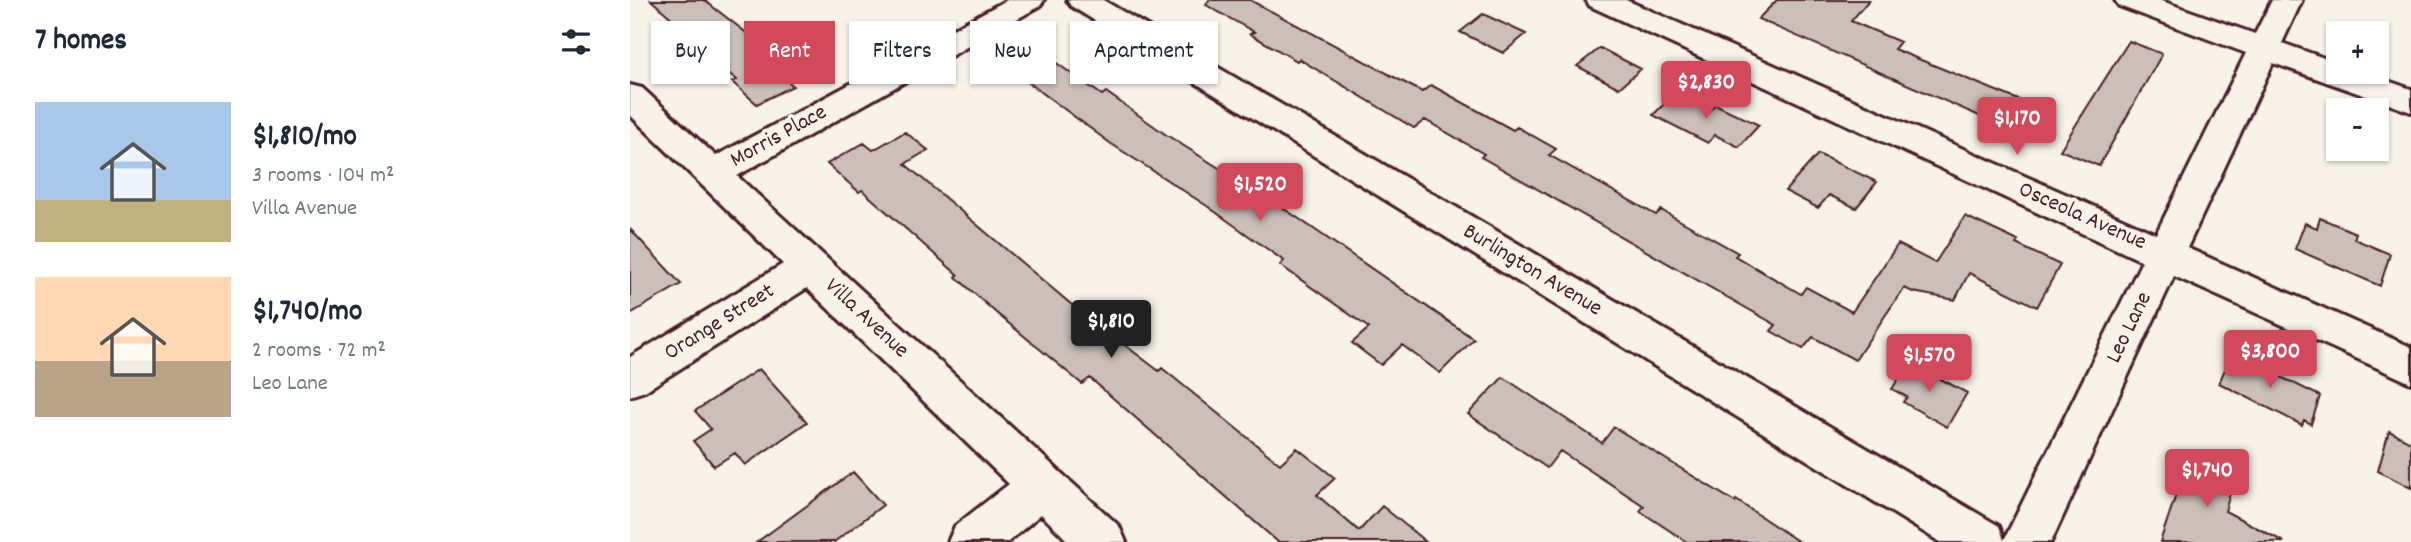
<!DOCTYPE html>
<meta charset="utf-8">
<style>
:root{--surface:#fff;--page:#f6f6f7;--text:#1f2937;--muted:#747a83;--accent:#d1495b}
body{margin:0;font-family:Dekko,sans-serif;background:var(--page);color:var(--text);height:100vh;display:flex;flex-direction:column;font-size:26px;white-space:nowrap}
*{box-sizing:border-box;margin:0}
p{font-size:23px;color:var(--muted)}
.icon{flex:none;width:38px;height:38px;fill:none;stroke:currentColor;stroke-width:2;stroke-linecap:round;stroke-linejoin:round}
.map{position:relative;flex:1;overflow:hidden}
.sheet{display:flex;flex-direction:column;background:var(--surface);width:630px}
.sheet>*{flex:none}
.guide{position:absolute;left:21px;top:21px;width:665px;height:63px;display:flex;gap:14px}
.buttons{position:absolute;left:1696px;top:21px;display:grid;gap:14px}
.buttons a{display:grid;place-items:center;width:63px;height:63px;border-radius:0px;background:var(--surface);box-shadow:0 2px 5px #0004;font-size:35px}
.price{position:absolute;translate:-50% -60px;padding:0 16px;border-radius:7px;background:var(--accent);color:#fff;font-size:23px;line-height:46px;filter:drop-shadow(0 2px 4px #0008)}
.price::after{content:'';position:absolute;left:50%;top:42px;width:21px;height:16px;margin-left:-10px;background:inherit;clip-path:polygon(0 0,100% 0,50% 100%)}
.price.active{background:#222;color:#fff}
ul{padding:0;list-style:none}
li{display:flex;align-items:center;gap:21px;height:175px;padding:0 35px}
li span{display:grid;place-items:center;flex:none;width:196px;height:140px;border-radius:0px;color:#555}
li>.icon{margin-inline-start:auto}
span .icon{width:84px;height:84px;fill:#fffc;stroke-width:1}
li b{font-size:30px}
h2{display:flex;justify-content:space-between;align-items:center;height:84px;padding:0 35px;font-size:30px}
.pill{padding:0 24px;border-radius:0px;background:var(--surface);box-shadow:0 2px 5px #0004;font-size:24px;line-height:63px}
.pill.active{background:var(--accent);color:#fff}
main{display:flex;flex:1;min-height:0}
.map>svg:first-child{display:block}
.building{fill:#ccbfb9;stroke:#4a1f2b;stroke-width:2}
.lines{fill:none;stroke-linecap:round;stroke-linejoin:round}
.minor-casing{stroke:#4a1f2b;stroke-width:6}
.minor{fill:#f7f3e8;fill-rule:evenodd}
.labels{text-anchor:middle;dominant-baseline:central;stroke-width:7;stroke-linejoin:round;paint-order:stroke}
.street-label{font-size:23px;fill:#4a1f2b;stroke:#f7f3e8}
</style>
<main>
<section class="sheet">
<h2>7 homes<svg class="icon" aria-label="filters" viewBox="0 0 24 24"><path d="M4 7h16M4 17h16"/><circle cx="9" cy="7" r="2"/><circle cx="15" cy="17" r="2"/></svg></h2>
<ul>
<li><span style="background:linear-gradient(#a9c7e8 70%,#c2b280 0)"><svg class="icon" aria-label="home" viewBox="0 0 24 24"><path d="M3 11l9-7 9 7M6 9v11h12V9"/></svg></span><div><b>$1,810/mo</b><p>3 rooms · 104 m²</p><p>Villa Avenue</p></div></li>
<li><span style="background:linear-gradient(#ffd9b3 60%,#b9a48a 0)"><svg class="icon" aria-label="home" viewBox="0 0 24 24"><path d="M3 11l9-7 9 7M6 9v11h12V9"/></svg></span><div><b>$1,740/mo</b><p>2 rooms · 72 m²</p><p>Leo Lane</p></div></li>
</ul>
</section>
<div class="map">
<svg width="1781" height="542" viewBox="0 0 1781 542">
<rect width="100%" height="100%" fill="#f7f3e8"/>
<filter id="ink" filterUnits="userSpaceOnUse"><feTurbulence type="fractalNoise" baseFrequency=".0143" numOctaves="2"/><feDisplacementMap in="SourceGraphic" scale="14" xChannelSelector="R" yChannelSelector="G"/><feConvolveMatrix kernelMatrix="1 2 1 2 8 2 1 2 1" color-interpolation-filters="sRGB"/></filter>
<g filter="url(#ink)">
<path class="building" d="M 21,0 L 74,0 L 145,55 L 151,52 L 177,73 L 159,82 L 163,86 L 127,104 L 102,82 L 107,80 L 41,26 L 47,23 Z
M 579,0 L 620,0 L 792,92 L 801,85 L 883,130 L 887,127 L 926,149 L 919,155 L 1026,215 L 1031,210 L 1108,253 L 1105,256 L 1171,294 L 1176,287 L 1222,312 L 1268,244 L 1305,263 L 1335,216 L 1388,241 L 1386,244 L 1430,265 L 1407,307 L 1339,273 L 1325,300 L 1283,292 L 1274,288 L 1225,360 L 1183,337 L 1173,349 L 1141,331 L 1146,325 L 851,157 L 854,154 L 795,120 L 784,128 L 669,59 L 667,61 L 620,34 L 624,32 L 576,5 Z
M 1147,0 L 1239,0 L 1221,21 L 1270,42 L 1264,49 L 1396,103 L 1379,129 L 1128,19 Z
M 853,14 L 896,34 L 873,53 L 830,32 Z
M 1499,41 L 1532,54 L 1469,166 L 1430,150 Z
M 405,48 L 472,95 L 476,92 L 535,134 L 662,214 L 844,339 L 810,373 L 772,345 L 751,365 L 722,343 L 739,328 L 650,265 L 654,261 L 577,206 L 480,143 L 375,65 Z
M 970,48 L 1011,69 L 989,88 L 947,66 Z
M 1044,94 L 1079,111 L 1085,104 L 1129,125 L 1109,147 L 1085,135 L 1078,143 L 1023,115 Z
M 275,132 L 298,150 L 275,164 L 442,305 L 529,371 L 532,368 L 650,464 L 667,448 L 705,478 L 687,495 L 729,531 L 752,506 L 796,542 L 648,542 L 460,378 L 452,384 L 365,312 L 326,277 L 328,275 L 232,190 L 229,192 L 197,164 L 234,143 L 243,150 Z
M 1188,154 L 1247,182 L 1226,208 L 1199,195 L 1188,208 L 1155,191 Z
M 1690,218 L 1726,233 L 1724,239 L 1760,254 L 1750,286 L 1665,249 L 1675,223 L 1687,228 Z
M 0,229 L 51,284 L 0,314 Z
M 1602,353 L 1690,396 L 1681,424 L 1674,420 L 1672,425 L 1589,383 Z
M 1279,362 L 1337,393 L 1317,427 L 1273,402 L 1277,397 L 1262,389 Z
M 129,369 L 177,422 L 115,465 L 105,453 L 84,466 L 63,441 L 81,429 L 65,411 Z
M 873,377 L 972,443 L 984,427 L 1105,502 L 1106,500 L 1169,542 L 1057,542 L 1010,511 L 1014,506 L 930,451 L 917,468 L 838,414 Z
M 1759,431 L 1781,442 L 1781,488 L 1748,471 Z
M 1560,453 L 1605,476 L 1595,511 L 1654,542 L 1530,542 Z
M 223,472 L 253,505 L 204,542 L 127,542 Z"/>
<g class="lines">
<g class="minor-casing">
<path id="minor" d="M 377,0 L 414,0 L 410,6 L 107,176 L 489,526 L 496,542 L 439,542 L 411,514 L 378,542 L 318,542 L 325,526 L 379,484 L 177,288 L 15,391 L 0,396 L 0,357 L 153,264 L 0,115 L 0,85 L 12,88 L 86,156 Z
M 437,0 L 473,0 L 1369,526 L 1374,540 L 1512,261 L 960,6 L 956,0 L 996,0 L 1526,234 L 1616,53 L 1489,6 L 1485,0 L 1529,0 L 1625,34 L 1642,0 L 1672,0 L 1652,43 L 1708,63 L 1708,72 L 1732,72 L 1781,89 L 1781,112 L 1643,63 L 1557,248 L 1781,347 L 1781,383 L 1544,276 L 1421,542 L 1310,542 L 441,6 Z"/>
</g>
<use href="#minor" class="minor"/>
</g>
</g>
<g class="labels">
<g class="street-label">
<text transform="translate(149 137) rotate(-29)">Morris Place</text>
<text transform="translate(1452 217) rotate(24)">Osceola Avenue</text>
<text transform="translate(902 271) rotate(31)">Burlington Avenue</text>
<text transform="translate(236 319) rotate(43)">Villa Avenue</text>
<text transform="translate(90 323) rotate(-32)">Orange Street</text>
<text transform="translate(1500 328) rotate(-64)">Leo Lane</text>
</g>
</g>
</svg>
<div class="buttons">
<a>+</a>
<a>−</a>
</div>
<b class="price" style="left:1076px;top:121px">$2,830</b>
<b class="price" style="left:1387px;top:157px">$1,170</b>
<b class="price" style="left:630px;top:223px">$1,520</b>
<b class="price active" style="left:481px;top:360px">$1,810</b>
<b class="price" style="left:1640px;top:390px">$3,800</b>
<b class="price" style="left:1299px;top:394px">$1,570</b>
<b class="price" style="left:1577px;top:509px">$1,740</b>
<div class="guide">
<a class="pill">Buy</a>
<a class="pill active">Rent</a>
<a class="pill">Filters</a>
<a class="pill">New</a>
<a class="pill">Apartment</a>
</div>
</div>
</main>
